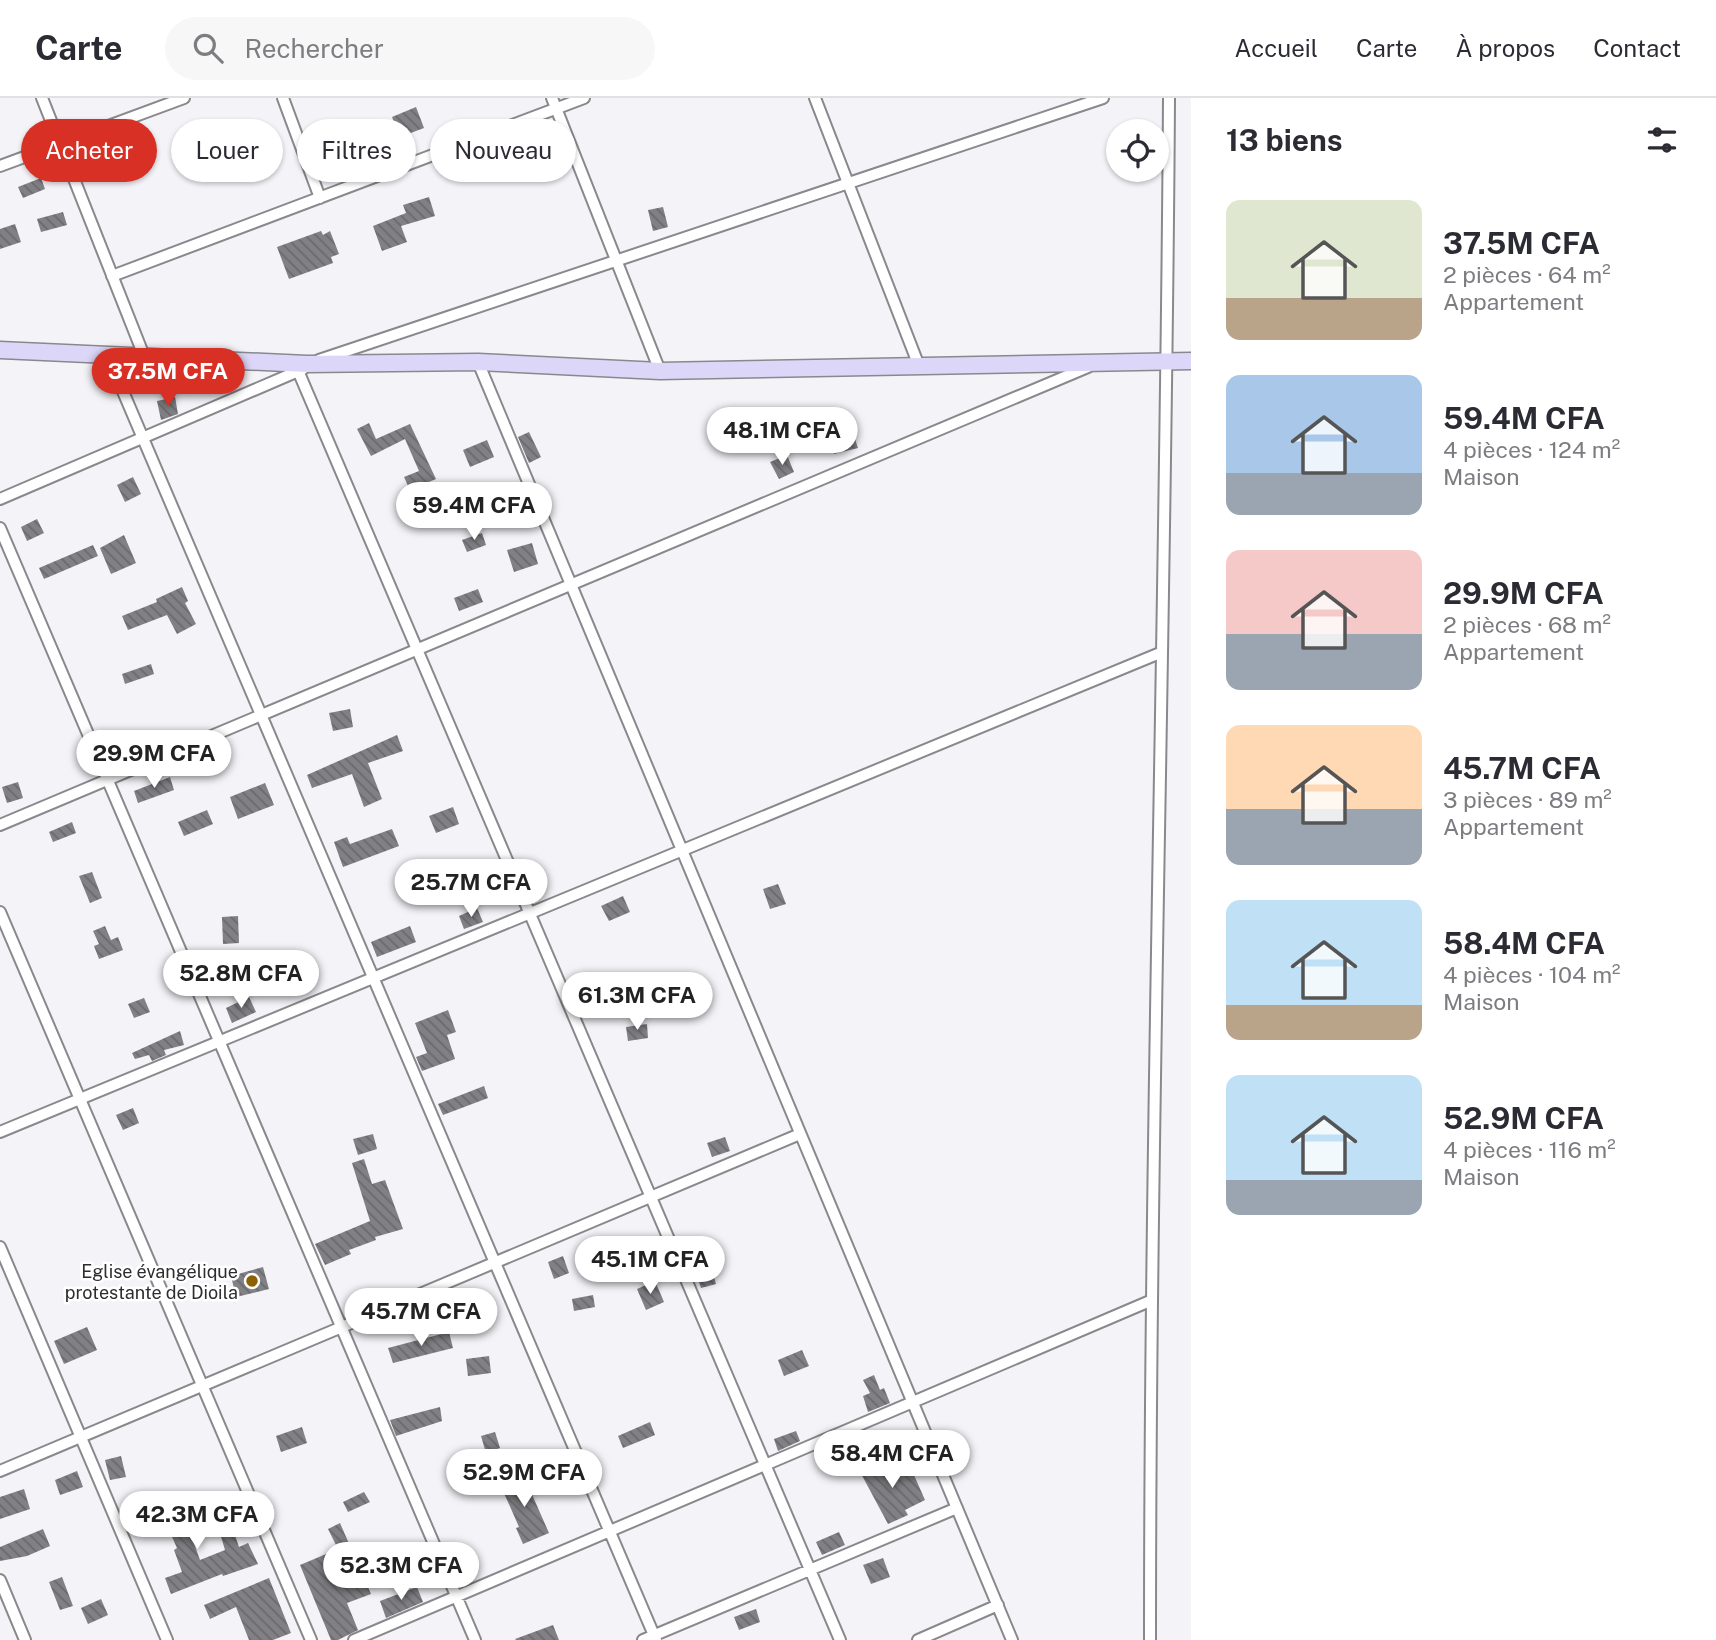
<!DOCTYPE html>
<html lang="fr">
<meta charset="utf-8">
<style>
:root{--surface:#fff;--page:#f7f7f7;--text:#2b2b33;--muted:#7c7c81;--line:#e1e1e2;--accent:#d93025}
body{margin:0;font-family:"Public Sans",sans-serif;background:var(--page);color:var(--text);height:100vh;display:flex;flex-direction:column;font-size:26px;white-space:nowrap}
*{box-sizing:border-box;margin:0}
p{font-size:23px;color:var(--muted)}
.icon{flex:none;width:38px;height:38px;fill:none;stroke:currentColor;stroke-width:2;stroke-linecap:round;stroke-linejoin:round}
.map{position:relative;flex:1;overflow:hidden}
.panel{display:flex;flex-direction:column;background:var(--surface);width:525px}
.panel>*{flex:none}
.hud{position:absolute;left:21px;top:21px;width:665px;height:63px;display:flex;gap:14px}
.fabs{position:absolute;left:1106px;top:21px;display:grid;gap:14px}
.fabs a{display:grid;place-items:center;width:63px;height:63px;border-radius:50%;background:var(--surface);box-shadow:0 2px 5px #0004;font-size:35px}
.price{position:absolute;translate:-50% -60px;padding:0 16px;border-radius:24px;background:#fff;color:#222;font-size:23px;line-height:46px;filter:drop-shadow(0 2px 4px #0008)}
.price::after{content:'';position:absolute;left:50%;top:42px;width:21px;height:16px;margin-left:-10px;background:inherit;clip-path:polygon(0 0,100% 0,50% 100%)}
.price.active{background:var(--accent);color:#fff}
ul{padding:0;list-style:none}
li{display:flex;align-items:center;gap:21px;height:175px;padding:0 35px}
li span{display:grid;place-items:center;flex:none;width:196px;height:140px;border-radius:14px;color:#555}
li>.icon{margin-inline-start:auto}
span .icon{width:84px;height:84px;fill:#fffc;stroke-width:1}
li b{font-size:30px}
h2{display:flex;justify-content:space-between;align-items:center;height:84px;padding:0 35px;font-size:30px}
.tag{padding:0 24px;border-radius:32px;background:var(--surface);box-shadow:0 2px 5px #0004;font-size:24px;line-height:63px}
.tag.active{background:var(--accent);color:#fff}
header{display:flex;align-items:center;gap:42px;box-sizing:border-box;height:98px;padding:0 35px;background:var(--surface);border-bottom:2px solid var(--line)}
header strong{font-size:33px}
nav{display:flex;gap:38px;margin-inline-start:auto;font-size:24px}
.search{width:490px;height:63px;background:var(--page);display:flex;align-items:center;gap:18px;box-sizing:border-box;padding:0 24px;border-radius:38px;color:var(--muted);font-size:26px}
main{display:flex;flex:1;min-height:0}
.map>svg:first-child{display:block}
.building{fill:url(#building-back-hatch)}
.lines{fill:none;stroke-linecap:round;stroke-linejoin:round}
.street-casing{stroke:#89898d;stroke-width:14}
.secondary-casing{stroke:#89898d;stroke-width:19}
.street{stroke:#fff;stroke-width:10}
.secondary{stroke:#dcd7f8;stroke-width:16}
.poi-dot{fill:#8c6104;stroke:#fff;stroke-width:2.5}
.labels{text-anchor:middle;dominant-baseline:central;stroke-width:5;stroke-linejoin:round;paint-order:stroke}
.poi-label{font-size:18px;fill:#2d2d2f;stroke:#fff;text-anchor:end}
</style>
<header>
<strong>Carte</strong>
<div class="search"><svg class="icon" aria-label="search" viewBox="0 0 24 24"><circle cx="10" cy="10" r="6"/><path d="M15 15l6 6"/></svg>Rechercher</div>
<nav><a>Accueil</a><a>Carte</a><a>À propos</a><a>Contact</a></nav>
</header>
<main>
<div class="map">
<svg width="1191" height="1542" viewBox="0 0 1191 1542">
<defs>
<pattern id="building-back-hatch" width="6" height="6" patternUnits="userSpaceOnUse" patternTransform="scale(1.75)"><rect width="6" height="6" fill="#818185"/><path d="M-1 5l2 2M0 0l6 6M5-1l2 2" fill="none" stroke="#6a6a6d"/></pattern>
</defs>
<rect width="100%" height="100%" fill="#f4f3f8"/>
<path class="building" d="M 416,9 L 424,30 L 400,39 L 392,19 Z
M 41,80 L 45,91 L 23,100 L 18,89 Z
M 429,99 L 435,118 L 401,128 L 407,144 L 382,153 L 373,128 L 406,115 L 403,107 Z
M 663,109 L 668,129 L 653,133 L 648,112 Z
M 63,114 L 67,127 L 41,134 L 37,121 Z
M 15,126 L 21,144 L 0,151 L 0,131 Z
M 321,133 L 323,137 L 330,133 L 339,156 L 331,159 L 333,165 L 289,181 L 277,149 Z
M 175,299 L 178,316 L 161,322 L 157,303 Z
M 369,325 L 376,341 L 410,326 L 436,381 L 410,392 L 404,379 L 419,373 L 405,341 L 371,358 L 357,331 Z
M 529,334 L 541,359 L 529,365 L 518,339 Z
M 854,338 L 858,350 L 834,356 L 831,345 Z
M 487,342 L 494,359 L 470,369 L 463,352 Z
M 787,357 L 794,374 L 779,381 L 770,364 Z
M 133,379 L 141,396 L 125,404 L 117,387 Z
M 513,400 L 519,418 L 503,423 L 497,404 Z
M 37,421 L 44,435 L 27,443 L 21,429 Z
M 482,435 L 486,447 L 467,454 L 462,442 Z
M 124,437 L 136,465 L 111,476 L 100,450 Z
M 532,445 L 538,466 L 514,474 L 507,452 Z
M 93,447 L 98,458 L 44,481 L 39,470 Z
M 182,489 L 188,503 L 185,505 L 196,526 L 177,536 L 167,517 L 128,532 L 122,518 L 157,504 L 156,501 Z
M 478,491 L 483,504 L 459,513 L 454,500 Z
M 151,566 L 154,576 L 125,586 L 122,576 Z
M 350,611 L 353,629 L 333,633 L 329,615 Z
M 397,637 L 403,653 L 368,665 L 382,701 L 364,709 L 352,676 L 312,690 L 307,677 Z
M 170,679 L 174,692 L 138,705 L 134,693 Z
M 18,684 L 23,700 L 7,705 L 2,689 Z
M 265,685 L 274,707 L 238,721 L 230,699 Z
M 453,709 L 459,726 L 436,735 L 429,718 Z
M 207,712 L 213,726 L 184,738 L 178,724 Z
M 72,724 L 76,735 L 53,744 L 49,734 Z
M 392,731 L 399,748 L 343,769 L 334,744 L 347,739 L 350,746 Z
M 92,774 L 102,800 L 90,805 L 79,778 Z
M 778,786 L 786,806 L 770,811 L 763,791 Z
M 623,798 L 630,814 L 609,823 L 601,808 Z
M 477,810 L 483,824 L 464,831 L 459,818 Z
M 238,818 L 239,845 L 223,846 L 222,819 Z
M 105,828 L 111,842 L 118,839 L 123,852 L 99,861 L 94,848 L 99,846 L 93,833 Z
M 410,828 L 416,844 L 377,859 L 371,844 Z
M 249,899 L 256,914 L 232,925 L 226,910 Z
M 144,900 L 150,914 L 134,920 L 128,906 Z
M 448,912 L 456,934 L 447,937 L 455,961 L 422,973 L 416,959 L 427,955 L 415,925 Z
M 647,926 L 648,940 L 628,943 L 626,929 Z
M 180,933 L 184,947 L 164,952 L 166,957 L 152,963 L 149,957 L 135,961 L 132,955 Z
M 484,988 L 488,1000 L 443,1017 L 438,1006 Z
M 133,1010 L 139,1025 L 123,1032 L 116,1017 Z
M 373,1036 L 377,1051 L 358,1057 L 353,1041 Z
M 725,1039 L 730,1053 L 712,1059 L 707,1045 Z
M 364,1061 L 372,1086 L 385,1082 L 403,1131 L 375,1139 L 376,1142 L 349,1152 L 351,1156 L 325,1167 L 315,1146 L 370,1123 L 352,1065 Z
M 563,1158 L 569,1175 L 554,1181 L 548,1164 Z
M 711,1167 L 716,1186 L 701,1190 L 695,1172 Z
M 263,1169 L 269,1191 L 236,1199 L 231,1178 Z
M 655,1183 L 664,1204 L 646,1212 L 637,1191 Z
M 593,1197 L 595,1209 L 574,1213 L 572,1201 Z
M 87,1229 L 97,1252 L 64,1266 L 54,1243 Z
M 449,1234 L 453,1250 L 393,1265 L 388,1250 Z
M 802,1252 L 809,1268 L 784,1278 L 778,1262 Z
M 489,1258 L 491,1275 L 468,1278 L 466,1261 Z
M 874,1277 L 880,1292 L 884,1290 L 890,1305 L 868,1314 L 863,1298 L 870,1295 L 863,1282 Z
M 440,1309 L 442,1323 L 396,1338 L 390,1322 Z
M 650,1324 L 655,1337 L 623,1350 L 618,1338 Z
M 302,1329 L 307,1345 L 281,1354 L 276,1338 Z
M 796,1333 L 800,1343 L 778,1353 L 774,1341 Z
M 495,1334 L 500,1350 L 486,1355 L 481,1338 Z
M 121,1358 L 126,1379 L 110,1382 L 105,1362 Z
M 878,1361 L 887,1382 L 910,1368 L 925,1402 L 905,1412 L 908,1417 L 888,1426 L 858,1370 Z
M 77,1373 L 83,1389 L 60,1397 L 55,1382 Z
M 523,1376 L 549,1435 L 523,1446 L 516,1430 L 519,1429 L 500,1386 Z
M 24,1391 L 30,1411 L 0,1421 L 0,1399 Z
M 364,1394 L 370,1404 L 348,1414 L 343,1404 Z
M 172,1405 L 179,1426 L 186,1423 L 200,1462 L 225,1452 L 219,1432 L 232,1428 L 239,1449 L 248,1445 L 258,1466 L 223,1478 L 222,1476 L 171,1496 L 165,1480 L 182,1474 L 174,1452 L 177,1450 L 165,1423 L 139,1431 L 134,1416 Z
M 340,1425 L 371,1496 L 347,1505 L 358,1532 L 338,1542 L 331,1542 L 300,1467 L 338,1451 L 328,1431 Z
M 43,1431 L 50,1448 L 27,1458 L 0,1463 L 0,1449 Z
M 839,1434 L 845,1447 L 822,1457 L 816,1444 Z
M 883,1460 L 890,1479 L 871,1486 L 863,1467 Z
M 62,1479 L 73,1508 L 60,1512 L 49,1484 Z
M 269,1480 L 291,1535 L 273,1542 L 249,1542 L 236,1509 L 210,1521 L 204,1507 Z
M 417,1489 L 423,1504 L 386,1520 L 380,1503 Z
M 101,1501 L 108,1517 L 88,1526 L 81,1510 Z
M 756,1511 L 760,1524 L 739,1532 L 734,1519 Z
M 553,1527 L 559,1542 L 516,1542 L 515,1541 Z"/>
<g class="lines">
<g class="street-casing">
<path id="street" d="M 42,0 L 144,258
M 283,0 L 320,100
M 552,0 L 660,273
M 815,0 L 919,268
M 0,68 L 184,0
M 112,178 L 584,0
M 107,256 L 656,1542
M 319,262 L 1103,0
M 478,264 L 1012,1542
M 299,275 L 840,1542
M 0,401 L 303,271
M 0,430 L 475,1542
M 0,727 L 1088,269
M 0,814 L 311,1542
M 0,1034 L 1160,555
M 0,1149 L 167,1542
M 0,1373 L 800,1036
M 0,1482 L 25,1542
M 354,1542 L 1150,1203
M 643,1542 L 957,1410
M 918,1542 L 998,1507
M 1150,1542 C 1150,1028 1166,514 1169,0"/>
</g>
<g class="secondary-casing">
<path id="secondary" d="M 0,252 L 307,266 L 478,264 L 660,273 L 1191,263"/>
</g>
<use href="#street" class="street"/>
<use href="#secondary" class="secondary"/>
</g>
<circle class="poi-dot" cx="252" cy="1183" r="7"/>
<g class="labels">
<g class="poi-label">
<text x="238" y="1173">Eglise évangélique<tspan x="238" dy="21">protestante de Dioila</tspan></text>
</g>
</g>
</svg>
<div class="fabs">
<a><svg class="icon" aria-label="locate" viewBox="0 0 24 24"><circle cx="12" cy="12" r="6"/><path d="M12 2v4M12 18v4M2 12h4M18 12h4"/></svg></a>
</div>
<b class="price active" style="left:168px;top:310px">37.5M CFA</b>
<b class="price" style="left:782px;top:369px">48.1M CFA</b>
<b class="price" style="left:474px;top:444px">59.4M CFA</b>
<b class="price" style="left:154px;top:692px">29.9M CFA</b>
<b class="price" style="left:471px;top:821px">25.7M CFA</b>
<b class="price" style="left:241px;top:912px">52.8M CFA</b>
<b class="price" style="left:637px;top:934px">61.3M CFA</b>
<b class="price" style="left:650px;top:1198px">45.1M CFA</b>
<b class="price" style="left:421px;top:1250px">45.7M CFA</b>
<b class="price" style="left:892px;top:1392px">58.4M CFA</b>
<b class="price" style="left:524px;top:1411px">52.9M CFA</b>
<b class="price" style="left:197px;top:1453px">42.3M CFA</b>
<b class="price" style="left:401px;top:1504px">52.3M CFA</b>
<div class="hud">
<a class="tag active">Acheter</a>
<a class="tag">Louer</a>
<a class="tag">Filtres</a>
<a class="tag">Nouveau</a>
</div>
</div>
<section class="panel">
<h2>13 biens<svg class="icon" aria-label="filters" viewBox="0 0 24 24"><path d="M4 7h16M4 17h16"/><circle cx="9" cy="7" r="2"/><circle cx="15" cy="17" r="2"/></svg></h2>
<ul>
<li><span style="background:linear-gradient(#dfe7d0 70%,#b9a48a 0)"><svg class="icon" aria-label="home" viewBox="0 0 24 24"><path d="M3 11l9-7 9 7M6 9v11h12V9"/></svg></span><div><b>37.5M CFA</b><p>2 pièces · 64 m²</p><p>Appartement</p></div></li>
<li><span style="background:linear-gradient(#a9c7e8 70%,#9aa5b1 0)"><svg class="icon" aria-label="home" viewBox="0 0 24 24"><path d="M3 11l9-7 9 7M6 9v11h12V9"/></svg></span><div><b>59.4M CFA</b><p>4 pièces · 124 m²</p><p>Maison</p></div></li>
<li><span style="background:linear-gradient(#f6c9c9 60%,#9aa5b1 0)"><svg class="icon" aria-label="home" viewBox="0 0 24 24"><path d="M3 11l9-7 9 7M6 9v11h12V9"/></svg></span><div><b>29.9M CFA</b><p>2 pièces · 68 m²</p><p>Appartement</p></div></li>
<li><span style="background:linear-gradient(#ffd9b3 60%,#9aa5b1 0)"><svg class="icon" aria-label="home" viewBox="0 0 24 24"><path d="M3 11l9-7 9 7M6 9v11h12V9"/></svg></span><div><b>45.7M CFA</b><p>3 pièces · 89 m²</p><p>Appartement</p></div></li>
<li><span style="background:linear-gradient(#bfe0f5 75%,#b9a48a 0)"><svg class="icon" aria-label="home" viewBox="0 0 24 24"><path d="M3 11l9-7 9 7M6 9v11h12V9"/></svg></span><div><b>58.4M CFA</b><p>4 pièces · 104 m²</p><p>Maison</p></div></li>
<li><span style="background:linear-gradient(#bfe0f5 75%,#9aa5b1 0)"><svg class="icon" aria-label="home" viewBox="0 0 24 24"><path d="M3 11l9-7 9 7M6 9v11h12V9"/></svg></span><div><b>52.9M CFA</b><p>4 pièces · 116 m²</p><p>Maison</p></div></li>
</ul>
</section>
</main>
